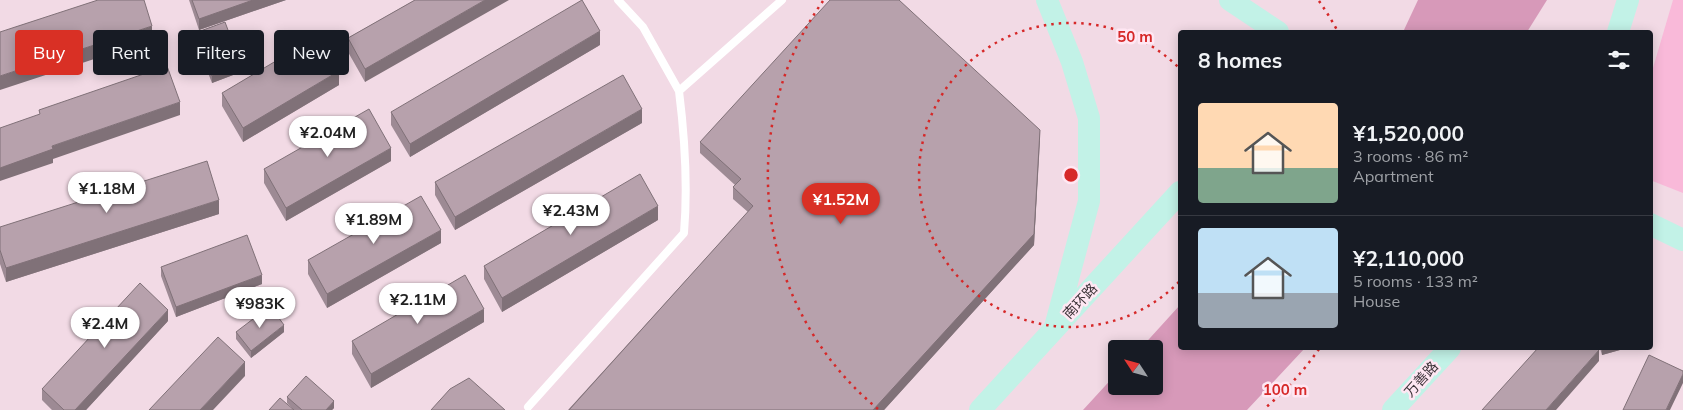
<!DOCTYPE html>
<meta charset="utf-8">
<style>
:root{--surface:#171b24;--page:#20242c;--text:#f1f3f6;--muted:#9ea1a6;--line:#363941;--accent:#d93025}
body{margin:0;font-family:Mulish,"Noto Sans SC",sans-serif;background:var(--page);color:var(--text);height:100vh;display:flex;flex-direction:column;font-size:19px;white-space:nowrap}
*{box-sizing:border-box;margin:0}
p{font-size:16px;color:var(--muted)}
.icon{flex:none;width:28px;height:28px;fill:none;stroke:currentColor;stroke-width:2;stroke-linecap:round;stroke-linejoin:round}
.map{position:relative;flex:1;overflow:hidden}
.drawer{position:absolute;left:1178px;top:30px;width:475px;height:320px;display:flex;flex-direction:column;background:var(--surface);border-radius:5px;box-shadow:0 2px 12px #0003}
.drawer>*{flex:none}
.banner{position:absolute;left:15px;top:30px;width:475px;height:45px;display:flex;gap:10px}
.needle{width:32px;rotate:306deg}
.fabs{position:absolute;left:1108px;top:340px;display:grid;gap:10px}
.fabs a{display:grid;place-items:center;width:55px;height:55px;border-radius:5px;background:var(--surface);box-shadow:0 2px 12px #0003;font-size:25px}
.price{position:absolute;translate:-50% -42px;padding:0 11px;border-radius:18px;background:#fff;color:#222;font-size:16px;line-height:32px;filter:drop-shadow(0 1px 2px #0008)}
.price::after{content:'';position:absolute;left:50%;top:30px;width:15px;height:11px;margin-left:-8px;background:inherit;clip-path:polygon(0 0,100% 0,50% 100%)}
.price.current{background:var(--accent);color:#fff}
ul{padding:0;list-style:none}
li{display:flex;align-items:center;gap:15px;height:125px;padding:0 20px}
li+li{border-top:1px solid var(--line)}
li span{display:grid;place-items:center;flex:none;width:140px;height:100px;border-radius:5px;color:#555}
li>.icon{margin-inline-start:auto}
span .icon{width:60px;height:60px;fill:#fffc;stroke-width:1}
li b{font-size:21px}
h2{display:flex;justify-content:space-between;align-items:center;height:60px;padding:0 20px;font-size:21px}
.tag{padding:0 18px;border-radius:5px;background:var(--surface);box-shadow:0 2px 12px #0003;font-size:18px;line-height:45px}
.tag.current{background:var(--accent);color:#fff}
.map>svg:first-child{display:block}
.green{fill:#f9b9d9}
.water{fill:#d799b9}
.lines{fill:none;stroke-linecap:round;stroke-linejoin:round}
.lane{stroke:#fff;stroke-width:8}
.secondary{stroke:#c2f2e7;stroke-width:22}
.wall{fill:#9d8a94}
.shaded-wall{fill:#807178}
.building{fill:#b7a1ac;stroke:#807178}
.ring{fill:none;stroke:#d62828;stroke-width:2.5;stroke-dasharray:2.5 5}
.labels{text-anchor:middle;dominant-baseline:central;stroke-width:5;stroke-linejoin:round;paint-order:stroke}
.street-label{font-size:14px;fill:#3d3439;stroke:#ffe7f3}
.centre{fill:#d62828;stroke:#ffe7f3;stroke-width:2.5}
.ring-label{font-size:15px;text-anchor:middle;font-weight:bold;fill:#d62828;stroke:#ffe7f3;stroke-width:5;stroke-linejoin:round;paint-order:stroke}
</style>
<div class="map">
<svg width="1683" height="410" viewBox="0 0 1683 410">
<rect width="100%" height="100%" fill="#f2dae5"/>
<path class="green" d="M 1673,0 L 1683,0 L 1683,193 L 1650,180 L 1650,78 Z"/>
<path class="water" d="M 1418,0 L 1547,0 L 1527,32 L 1403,32 Z
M 1180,305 L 1180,348 L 1305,348 L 1247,410 L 1083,410 L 1116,374 L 1116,386 L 1154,386 L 1154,349 L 1140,349 Z"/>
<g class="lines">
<path class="lane" d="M 618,0 L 643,27 L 679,91
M 528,407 L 684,233 C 688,185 685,139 679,91 L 782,0"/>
<path class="secondary" d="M 1047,0 L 1072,62 L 1089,118 L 1089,201 L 1055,327
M 1230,0 L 1278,32
M 1618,32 L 1628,0
M 1650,224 L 1683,240
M 980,410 L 1180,192
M 1393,410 L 1450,348"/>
</g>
<path class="wall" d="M 189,0 L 286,0 L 199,30 Z
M 415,0 L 365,82 L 348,52 L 348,38 Z
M 195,33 L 241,72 L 212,83 L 195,40 Z
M 600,45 L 410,157 L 391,125 L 391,112 Z
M 339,85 L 243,142 L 222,106 L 222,93 Z
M 642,123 L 455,230 L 435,195 L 435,182 Z
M 1040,141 L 1034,245 L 884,410 L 568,410 L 748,212 L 733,199 L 733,187 L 735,185 L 700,153 L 700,142 Z
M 391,161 L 286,221 L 264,183 L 264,169 Z
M 219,214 L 6,282 L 0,264 L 0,227 Z
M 658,220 L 502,312 L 484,279 L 484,266 Z
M 441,243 L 327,308 L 308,274 L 308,260 Z
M 161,267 L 262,284 L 176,317 L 161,276 Z
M 168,321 L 86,410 L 52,410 L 42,400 L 42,389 Z
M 484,322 L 371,388 L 352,354 L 352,341 Z
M 236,332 L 284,332 L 251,358 L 236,339 Z
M 1600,348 L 1627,348 L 1602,355 Z
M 287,397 L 334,408 L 332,410 L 294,410 L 287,403 Z"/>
<path class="shaded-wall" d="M 253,0 L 286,0 L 199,30 L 199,19 Z
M 485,0 L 509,0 L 365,82 L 365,69 Z
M 152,26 L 152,40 L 0,90 L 0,76 Z
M 600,31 L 600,45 L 410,157 L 410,144 Z
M 241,65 L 241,72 L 212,83 L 212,76 Z
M 339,71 L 339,85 L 243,142 L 243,128 Z
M 180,102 L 180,115 L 53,159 L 53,163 L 0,181 L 0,168 L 52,146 Z
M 642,109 L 642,123 L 455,230 L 455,217 Z
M 1040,130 L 1034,245 L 884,410 L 873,410 Z
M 391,148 L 391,161 L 286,221 L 286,208 Z
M 219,200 L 219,214 L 6,282 L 6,268 Z
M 658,206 L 658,220 L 502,312 L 502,298 Z
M 441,230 L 441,243 L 327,308 L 327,294 Z
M 262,275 L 262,284 L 176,317 L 176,307 Z
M 484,309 L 484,322 L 371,388 L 371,374 Z
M 168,310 L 168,321 L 86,410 L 75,410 Z
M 284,325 L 284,332 L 251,358 L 251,351 Z
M 1652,330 L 1652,339 L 1650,340 L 1650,331 Z
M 1602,348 L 1627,348 L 1602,355 Z
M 1599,350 L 1599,361 L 1556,410 L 1546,410 Z
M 245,362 L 245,376 L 213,410 L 200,410 Z
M 1683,374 L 1683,383 L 1670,410 L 1666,410 Z
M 334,401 L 334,408 L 332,410 L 326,410 Z"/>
<path class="building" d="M 98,0 L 144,0 L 152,26 L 0,76 L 0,32 Z
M 192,0 L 253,0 L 199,19 Z
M 415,0 L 485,0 L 365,69 L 348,38 Z
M 582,0 L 600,31 L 410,144 L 391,112 Z
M 830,0 L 899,0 L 1040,130 L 1034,234 L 873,410 L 569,410 L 753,206 L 733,187 L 741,179 L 700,142 Z
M 225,22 L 241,65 L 212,76 L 195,33 Z
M 318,36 L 339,71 L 243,128 L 222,93 Z
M 167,66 L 180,102 L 52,146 L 53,149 L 0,168 L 0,128 L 40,114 L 39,110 Z
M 623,75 L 642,109 L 455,217 L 435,182 Z
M 369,109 L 391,148 L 286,208 L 264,169 Z
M 207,161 L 219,200 L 6,268 L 0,250 L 0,227 Z
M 640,174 L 658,206 L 502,298 L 484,266 Z
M 421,196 L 441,230 L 327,294 L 308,260 Z
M 247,235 L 262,275 L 176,307 L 161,267 Z
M 465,275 L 484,309 L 371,374 L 352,341 Z
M 140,283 L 168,310 L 75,410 L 64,410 L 42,389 Z
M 270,306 L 284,325 L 251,351 L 236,332 Z
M 218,337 L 245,362 L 200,410 L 149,410 Z
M 1538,348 L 1596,348 L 1599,350 L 1546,410 L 1482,410 Z
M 1649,355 L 1683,371 L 1683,374 L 1666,410 L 1623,410 Z
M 306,376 L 334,401 L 326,410 L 302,410 L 287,397 Z
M 469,378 L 505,410 L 431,410 L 450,389 Z
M 280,398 L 294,410 L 269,410 Z"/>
<g class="ring">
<path d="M1179 282A152 152 0 1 1 1179 68"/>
<path d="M1319 349A303 303 0 0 1 1264 409M878 409A303 303 0 0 1 823 1M1319 1A303 303 0 0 1 1337 30"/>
</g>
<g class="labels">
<g class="street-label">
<text transform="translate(1080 301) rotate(-47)">南环路</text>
<text transform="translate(1421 379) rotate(-48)">万善路</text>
</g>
</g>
<circle cx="1071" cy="175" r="8" class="centre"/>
<g class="ring-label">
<text x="1135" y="42">50 m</text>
<text x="1285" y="395">100 m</text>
</g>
</svg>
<div class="fabs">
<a><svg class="needle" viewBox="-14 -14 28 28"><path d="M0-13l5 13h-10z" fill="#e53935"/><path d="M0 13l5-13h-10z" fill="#9ea1a6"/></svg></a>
</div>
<b class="price" style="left:328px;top:158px">¥2.04M</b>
<b class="price" style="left:107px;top:214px">¥1.18M</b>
<b class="price current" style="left:841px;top:225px">¥1.52M</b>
<b class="price" style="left:571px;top:236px">¥2.43M</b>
<b class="price" style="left:374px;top:245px">¥1.89M</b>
<b class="price" style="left:418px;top:325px">¥2.11M</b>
<b class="price" style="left:260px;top:329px">¥983K</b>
<b class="price" style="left:105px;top:349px">¥2.4M</b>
<div class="banner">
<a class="tag current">Buy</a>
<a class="tag">Rent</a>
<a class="tag">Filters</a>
<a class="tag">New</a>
</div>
<section class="drawer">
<h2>8 homes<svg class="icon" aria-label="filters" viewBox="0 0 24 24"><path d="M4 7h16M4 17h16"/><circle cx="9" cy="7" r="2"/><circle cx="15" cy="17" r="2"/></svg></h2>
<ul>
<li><span style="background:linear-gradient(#ffd9b3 65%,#7fa58c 0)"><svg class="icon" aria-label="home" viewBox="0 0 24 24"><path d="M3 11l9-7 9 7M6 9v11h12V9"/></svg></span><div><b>¥1,520,000</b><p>3 rooms · 86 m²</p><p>Apartment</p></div></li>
<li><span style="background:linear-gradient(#bfe0f5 65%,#9aa5b1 0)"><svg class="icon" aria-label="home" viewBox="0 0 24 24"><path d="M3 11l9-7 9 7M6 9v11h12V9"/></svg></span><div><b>¥2,110,000</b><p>5 rooms · 133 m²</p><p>House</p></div></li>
</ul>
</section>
</div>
